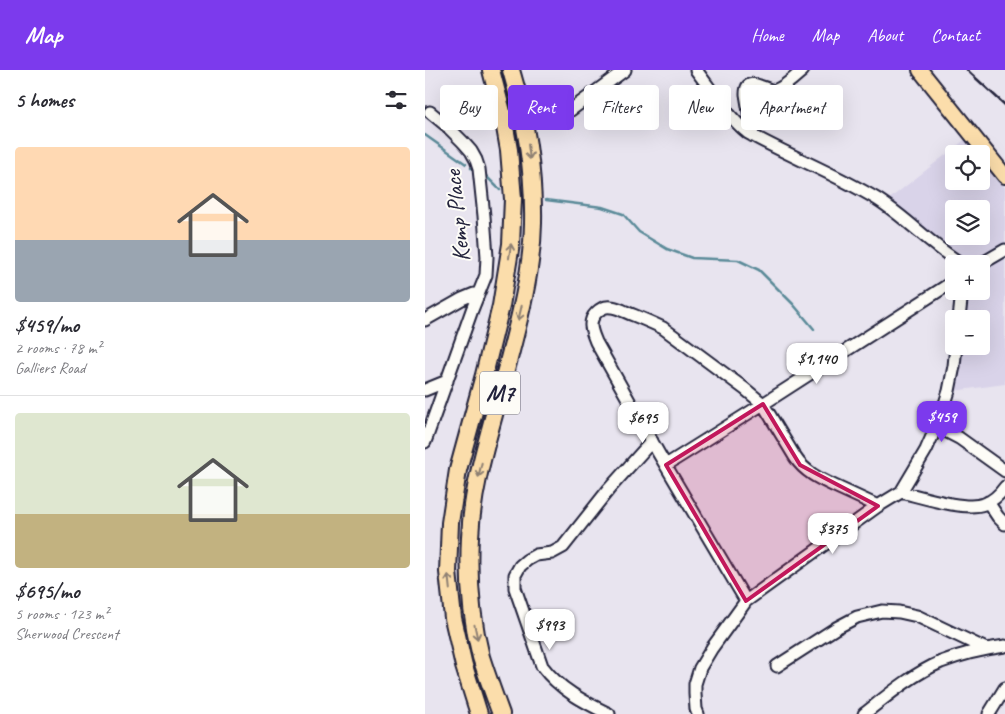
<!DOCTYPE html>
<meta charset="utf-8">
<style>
:root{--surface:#fff;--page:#f7f7f7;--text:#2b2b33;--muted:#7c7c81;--line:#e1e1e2;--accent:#7c3aed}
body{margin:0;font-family:Caveat,sans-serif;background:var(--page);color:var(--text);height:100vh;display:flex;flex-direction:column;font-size:19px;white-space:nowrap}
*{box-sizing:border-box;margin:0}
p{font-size:16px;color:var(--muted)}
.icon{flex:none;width:28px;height:28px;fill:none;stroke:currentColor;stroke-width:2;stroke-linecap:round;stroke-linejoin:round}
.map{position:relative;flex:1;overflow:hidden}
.panel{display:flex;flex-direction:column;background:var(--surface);width:425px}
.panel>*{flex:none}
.hud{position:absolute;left:15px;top:15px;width:475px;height:45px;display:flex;gap:10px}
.fabs{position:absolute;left:520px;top:75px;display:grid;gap:10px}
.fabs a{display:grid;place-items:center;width:45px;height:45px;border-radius:5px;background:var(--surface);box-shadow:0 5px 20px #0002;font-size:25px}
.price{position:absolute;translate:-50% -42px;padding:0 11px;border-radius:10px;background:#fff;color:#222;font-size:16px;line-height:32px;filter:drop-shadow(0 1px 2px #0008)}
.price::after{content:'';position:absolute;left:50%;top:30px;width:15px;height:11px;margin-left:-8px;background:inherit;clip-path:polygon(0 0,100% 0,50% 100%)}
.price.on{background:var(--accent);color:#fff}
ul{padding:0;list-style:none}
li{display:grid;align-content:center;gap:10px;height:265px;padding:0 15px}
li+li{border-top:1px solid var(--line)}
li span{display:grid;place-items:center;height:155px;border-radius:5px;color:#555}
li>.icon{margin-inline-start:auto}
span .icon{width:90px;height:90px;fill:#fffc;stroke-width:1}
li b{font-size:21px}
h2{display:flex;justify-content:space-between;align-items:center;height:60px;padding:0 15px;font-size:21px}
.tag{padding:0 18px;border-radius:5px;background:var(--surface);box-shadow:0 5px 20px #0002;font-size:18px;line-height:45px}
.tag.on{background:var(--accent);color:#fff}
header{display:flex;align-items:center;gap:30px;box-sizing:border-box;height:70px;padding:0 25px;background:var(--accent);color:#fff}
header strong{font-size:24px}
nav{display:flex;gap:28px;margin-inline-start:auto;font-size:18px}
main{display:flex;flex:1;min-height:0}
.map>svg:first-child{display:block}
.built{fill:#d9d3e9;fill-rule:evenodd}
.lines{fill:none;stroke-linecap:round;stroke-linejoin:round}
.stream{stroke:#5a8a98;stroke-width:2.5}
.minor-casing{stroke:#22223b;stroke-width:15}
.major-casing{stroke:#22223b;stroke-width:18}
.highway-casing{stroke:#22223b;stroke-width:20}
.minor{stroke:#fdfcf7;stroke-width:11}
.major{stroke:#fbddab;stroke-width:14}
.highway{stroke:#fbddab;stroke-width:16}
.rail{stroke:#22223b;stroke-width:2.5}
.oneway{stroke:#8e8073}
.marked{fill:#c2185b;fill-opacity:0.2;stroke:#c2185b;stroke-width:4;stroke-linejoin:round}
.labels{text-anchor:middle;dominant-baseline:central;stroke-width:4;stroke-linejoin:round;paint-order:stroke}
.shield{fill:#fdfcf7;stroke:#646373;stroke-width:1}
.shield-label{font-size:24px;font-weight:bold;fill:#22223b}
.street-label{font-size:25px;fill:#22223b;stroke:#fdfcf7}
</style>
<header>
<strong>Map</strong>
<nav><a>Home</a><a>Map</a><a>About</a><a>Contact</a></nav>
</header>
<main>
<section class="panel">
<h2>5 homes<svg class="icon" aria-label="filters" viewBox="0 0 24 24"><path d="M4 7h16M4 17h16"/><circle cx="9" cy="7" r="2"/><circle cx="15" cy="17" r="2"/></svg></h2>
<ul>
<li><span style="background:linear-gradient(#ffd9b3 60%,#9aa5b1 0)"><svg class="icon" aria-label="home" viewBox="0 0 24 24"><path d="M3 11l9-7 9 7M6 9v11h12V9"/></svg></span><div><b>$459/mo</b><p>2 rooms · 78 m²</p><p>Galliers Road</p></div></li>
<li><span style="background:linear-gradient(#dfe7d0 65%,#c2b280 0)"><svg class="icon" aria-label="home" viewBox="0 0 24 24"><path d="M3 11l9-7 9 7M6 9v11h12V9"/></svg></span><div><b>$695/mo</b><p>5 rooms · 123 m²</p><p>Sherwood Crescent</p></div></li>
</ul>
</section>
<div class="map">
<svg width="580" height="644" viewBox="0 0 580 644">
<rect width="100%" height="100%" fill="#e8e4ef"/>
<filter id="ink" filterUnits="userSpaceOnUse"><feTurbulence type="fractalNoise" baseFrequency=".02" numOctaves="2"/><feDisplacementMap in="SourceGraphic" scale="10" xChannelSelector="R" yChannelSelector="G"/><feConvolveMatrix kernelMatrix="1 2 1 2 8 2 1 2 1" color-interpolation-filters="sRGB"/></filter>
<g filter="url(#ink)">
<path class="built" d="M 542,68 L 554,84 L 529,84 L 529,111 L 556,111 L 556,87 L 580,118 L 580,314 L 528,321 L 535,276 L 556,276 L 556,249 L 538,249 L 542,221 L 556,221 L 556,194 L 531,194 L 463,130 ZM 529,139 L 556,139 L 556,166 L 529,166 Z"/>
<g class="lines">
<path class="stream" d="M 0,65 L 41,94
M 46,98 L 51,102
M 61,106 L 75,120
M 121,130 L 177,137 L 198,144 L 214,162 L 242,179 L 267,188 L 313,190 L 334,200 L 368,234 L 389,259"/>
<g class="minor-casing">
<path id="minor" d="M 271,0 C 288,22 302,46 323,63 C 366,87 411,104 452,129 C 482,148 507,176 537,194
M 139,45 L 200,0
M 328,66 L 321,24 C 321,3 342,23 351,20 C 360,17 370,7 378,0
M 556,194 L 580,180
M 534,249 L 537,221
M 0,250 L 37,229 L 49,224 L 53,225
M 0,320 L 22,311
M 511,356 L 534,368 L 580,401
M 0,372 L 47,240 L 61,205 L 62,187 L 59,146 L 54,99 L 51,90 L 46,81 L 38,72 L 22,56 L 5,42
M 241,395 L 338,334 L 529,211
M 476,422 L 501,380 L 516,346 L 524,321 L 529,296 L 531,276
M 563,432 L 573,447 L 580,454
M 321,531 L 234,384 L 171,272 C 167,262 162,252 171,243 C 175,239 180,236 186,237 C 191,237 196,240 201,242 C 213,247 226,252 238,258 L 320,319 L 338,334 L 370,387 C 380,403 397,410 414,418 C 427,424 440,430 453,436
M 352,596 L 411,558 L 432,547 L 457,541 L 474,542 L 492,546 L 561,579
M 184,644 C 159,632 134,619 117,596 L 90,518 L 90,505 L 95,496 L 102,490 L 111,485 L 127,483 L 138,477 L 184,419 L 227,371
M 273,644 L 271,639 L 270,624 L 270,614 L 275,598 L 287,578 L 321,531 L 453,436 L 476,422 C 497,427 540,441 559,434 C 568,431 575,424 580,417
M 439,644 C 463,625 488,604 516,592 C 537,584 558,579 580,576
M 564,644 L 580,618"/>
</g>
<g class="major-casing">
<path id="major" d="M 495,0 L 580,106"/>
</g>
<g class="highway-casing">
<path id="highway" d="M 54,644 L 39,596 L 28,548 L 23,502 L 25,453 L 33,400 L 59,305 L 76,236 L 86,174 L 88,129 L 84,80 L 78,46 L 66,0
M 76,644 C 69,625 62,606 56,587 C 46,548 43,507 45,467 C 47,417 63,368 76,319 C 90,265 107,209 108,153 C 109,101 101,50 86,0"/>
</g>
<use href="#minor" class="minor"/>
<use href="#major" class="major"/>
<use href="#highway" class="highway"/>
<path class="rail" d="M 542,0 L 580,35"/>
</g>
<defs><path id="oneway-shaft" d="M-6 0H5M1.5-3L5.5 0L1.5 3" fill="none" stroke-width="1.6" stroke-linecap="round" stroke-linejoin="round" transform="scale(1.25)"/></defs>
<g class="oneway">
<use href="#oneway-shaft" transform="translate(104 82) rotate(83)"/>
<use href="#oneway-shaft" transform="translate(85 181) rotate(-82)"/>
<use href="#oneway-shaft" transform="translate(95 243) rotate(103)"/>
<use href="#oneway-shaft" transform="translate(55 400) rotate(103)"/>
<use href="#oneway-shaft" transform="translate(24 512) rotate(-96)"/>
<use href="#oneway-shaft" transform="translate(51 562) rotate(78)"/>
</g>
</g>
<path class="marked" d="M 338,334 L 375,395 L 453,436 L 321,531 L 241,395 Z"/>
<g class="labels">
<rect class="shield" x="55" y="301.5" width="40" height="43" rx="4"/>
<g class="shield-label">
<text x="75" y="323">M7</text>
</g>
<g class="street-label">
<text transform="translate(32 146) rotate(-96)">Kemp Place</text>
</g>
</g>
</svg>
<div class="fabs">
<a><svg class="icon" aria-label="locate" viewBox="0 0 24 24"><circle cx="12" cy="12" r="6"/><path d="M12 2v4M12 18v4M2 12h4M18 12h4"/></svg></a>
<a><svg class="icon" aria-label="layers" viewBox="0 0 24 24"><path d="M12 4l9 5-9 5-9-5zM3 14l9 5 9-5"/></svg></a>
<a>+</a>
<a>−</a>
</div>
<b class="price" style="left:392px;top:315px">$1,140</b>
<b class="price on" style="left:517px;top:373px">$459</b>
<b class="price" style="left:218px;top:374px">$695</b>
<b class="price" style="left:408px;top:485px">$375</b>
<b class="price" style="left:125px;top:581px">$993</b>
<div class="hud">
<a class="tag">Buy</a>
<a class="tag on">Rent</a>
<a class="tag">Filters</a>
<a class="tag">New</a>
<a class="tag">Apartment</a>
</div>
</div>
</main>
